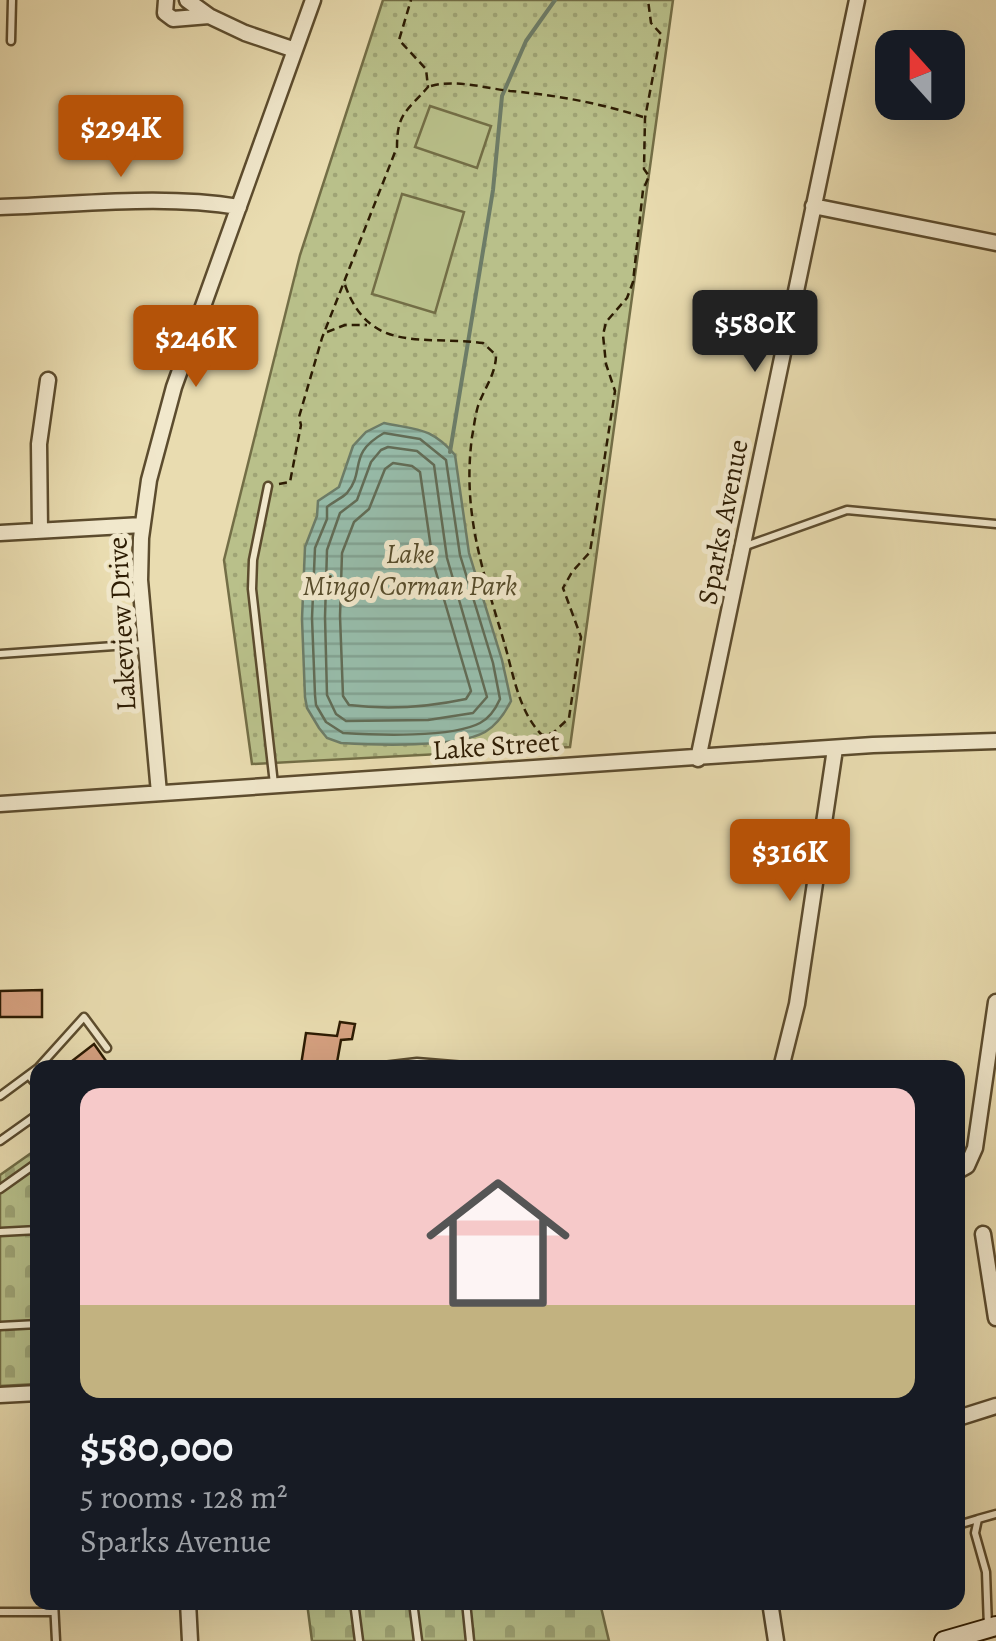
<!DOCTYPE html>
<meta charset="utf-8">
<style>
:root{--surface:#171b24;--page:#242831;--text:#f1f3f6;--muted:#9ea1a6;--line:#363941;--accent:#b45309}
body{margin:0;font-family:Alegreya,serif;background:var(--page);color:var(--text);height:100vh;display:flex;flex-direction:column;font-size:38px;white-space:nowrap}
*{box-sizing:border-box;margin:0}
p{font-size:32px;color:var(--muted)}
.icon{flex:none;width:55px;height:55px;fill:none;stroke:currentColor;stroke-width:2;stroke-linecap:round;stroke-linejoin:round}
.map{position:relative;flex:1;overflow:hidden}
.details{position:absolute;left:30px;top:1060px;width:935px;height:550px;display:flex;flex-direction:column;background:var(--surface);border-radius:20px;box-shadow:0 10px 40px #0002}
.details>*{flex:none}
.needle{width:65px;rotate:339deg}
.fabs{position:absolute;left:875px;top:30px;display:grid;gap:20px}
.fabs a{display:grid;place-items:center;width:90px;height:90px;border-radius:20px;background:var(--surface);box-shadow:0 10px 40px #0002;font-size:50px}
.price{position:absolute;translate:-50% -85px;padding:0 22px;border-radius:10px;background:var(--accent);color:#fff;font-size:32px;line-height:65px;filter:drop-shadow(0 2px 5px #0008)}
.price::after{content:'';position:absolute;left:50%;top:60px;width:30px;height:22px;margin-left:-15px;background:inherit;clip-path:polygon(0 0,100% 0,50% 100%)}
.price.current{background:#222;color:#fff}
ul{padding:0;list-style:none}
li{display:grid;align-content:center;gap:20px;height:530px;padding:0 50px}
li+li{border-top:2px solid var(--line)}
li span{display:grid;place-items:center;height:310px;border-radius:20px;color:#555}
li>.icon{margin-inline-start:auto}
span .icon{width:180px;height:180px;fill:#fffc;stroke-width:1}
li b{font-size:42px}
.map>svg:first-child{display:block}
.cemetery{fill:url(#cemetery-stones);stroke:#736e46;stroke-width:2.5}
.park{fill:url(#park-dots);stroke:#736e46;stroke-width:2.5}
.pitch{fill:#b9c08a;stroke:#736e46;stroke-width:2.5}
.water{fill:url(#water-rules);stroke:#6d7c67;stroke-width:2.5}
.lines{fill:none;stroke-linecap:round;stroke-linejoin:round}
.shore{stroke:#626c56;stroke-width:2.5}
.stream{stroke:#6d7c67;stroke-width:4}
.building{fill:#d6a180;stroke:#2d1c03;stroke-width:2.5}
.service-casing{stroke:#5c4c2e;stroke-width:11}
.minor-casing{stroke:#5c4c2e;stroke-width:19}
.secondary-casing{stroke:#2d1c03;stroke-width:22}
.path{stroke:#2d1c03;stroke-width:2.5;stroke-dasharray:8 5;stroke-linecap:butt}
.service{stroke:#f1e8cc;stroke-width:6}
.minor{stroke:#f1e8cc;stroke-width:14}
.secondary{stroke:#f1e8cc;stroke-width:18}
.labels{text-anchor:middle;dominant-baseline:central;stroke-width:10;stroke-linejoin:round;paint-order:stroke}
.street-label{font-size:28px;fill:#2d1c03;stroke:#f1e8cc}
.park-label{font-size:28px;font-style:italic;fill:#574d2c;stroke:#f1e8cc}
</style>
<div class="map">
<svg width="996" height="1641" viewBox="0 0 996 1641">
<defs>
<pattern id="cemetery-stones" width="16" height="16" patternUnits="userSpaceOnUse" patternTransform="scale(2.5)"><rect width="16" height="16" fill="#b9c08a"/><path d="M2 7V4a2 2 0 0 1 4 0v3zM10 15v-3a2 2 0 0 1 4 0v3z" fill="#9fa475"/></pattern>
<pattern id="park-dots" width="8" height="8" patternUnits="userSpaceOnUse" patternTransform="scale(2.5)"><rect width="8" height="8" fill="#b9c08a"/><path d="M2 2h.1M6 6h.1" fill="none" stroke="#9fa475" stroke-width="1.8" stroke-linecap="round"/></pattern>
<pattern id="water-rules" width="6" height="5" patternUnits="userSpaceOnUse" patternTransform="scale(2.5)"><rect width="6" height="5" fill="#97bcaa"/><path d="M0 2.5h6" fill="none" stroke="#82a191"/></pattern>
</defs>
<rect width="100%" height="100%" fill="#e9dcb0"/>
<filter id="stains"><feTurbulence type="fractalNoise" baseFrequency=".002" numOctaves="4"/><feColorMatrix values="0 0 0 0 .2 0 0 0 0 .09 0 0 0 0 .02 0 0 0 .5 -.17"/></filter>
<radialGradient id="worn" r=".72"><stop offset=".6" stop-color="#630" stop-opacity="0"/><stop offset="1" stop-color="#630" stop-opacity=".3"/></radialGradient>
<path class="cemetery" d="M 37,1149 L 37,1384 L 0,1386 L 0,1175 Z
M 307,1603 L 600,1603 L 609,1641 L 312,1641 Z"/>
<path class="park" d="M 383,0 L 673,0 L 570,747 L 252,764 L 224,560 L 300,255 Z"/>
<path class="pitch" d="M 430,106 L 491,126 L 477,168 L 415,147 Z
M 402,194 L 464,212 L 435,313 L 372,294 Z"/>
<path class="water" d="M 384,423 C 417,430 431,427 455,455 L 469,553 L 502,660 L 511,701 C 505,713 497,725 485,732 C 456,748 375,745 341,743 L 327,738 L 319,728 L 307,708 L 305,697 L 302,619 L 305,547 L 317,516 L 318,501 L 339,487 L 353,446 L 366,432 Z"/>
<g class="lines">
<path class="shore" d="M 384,433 L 420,439 L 446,460 L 460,555 L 493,663 L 500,699 C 496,708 490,718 480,723 C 452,738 375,735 343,733 L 326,722 L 316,705 L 315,695 L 312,618 L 315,548 L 327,519 L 327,507 C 333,502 342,498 347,493 C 366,470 347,454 384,433 Z
M 388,447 L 417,451 L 434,465 L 447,558 L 487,697 L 473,713 L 428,720 L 346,721 L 336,714 L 327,695 L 325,617 L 327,550 L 340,513 L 357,500 L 371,462 L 381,450 Z
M 393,463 L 412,466 L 420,472 L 433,562 L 471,691 L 466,699 C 428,707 388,710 349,705 L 343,696 L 340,616 L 342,553 L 354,522 L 369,509 L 385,469 Z"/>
<path class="stream" d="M 450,452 L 493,190 L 502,96 L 526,41 L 555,0"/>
</g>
<path class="building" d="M 42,990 L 42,1017 L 0,1017 L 0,991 Z
M 340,1022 L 355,1024 L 352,1039 L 341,1040 L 336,1068 L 301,1065 L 306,1033 L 337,1036 Z
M 94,1044 L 111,1068 L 63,1068 Z"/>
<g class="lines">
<g class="service-casing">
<path id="service" d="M 11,41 L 12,0
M 268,486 L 253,560 L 252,589 L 274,784
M 743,547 L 847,510 L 996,524
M 0,654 L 143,644
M 38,1068 L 84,1017 L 107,1048
M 366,1068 L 417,1062 L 489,1068
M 30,1077 L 38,1086
M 0,1096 L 38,1068
M 0,1141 L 38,1114
M 0,1189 L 38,1162
M 0,1232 L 38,1230
M 0,1326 L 38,1324
M 958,1525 L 978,1519
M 54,1602 L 56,1641
M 354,1602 L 359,1641
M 413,1602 L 418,1641
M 466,1602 L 470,1641
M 0,1612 L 54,1612
M 988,1627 L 986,1572 L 975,1533 L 978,1519 L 996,1514"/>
</g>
<g class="minor-casing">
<path id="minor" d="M 166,0 L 165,13 L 173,19 L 209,16 L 187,0
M 209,16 L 245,33 L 295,50
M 813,206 L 996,243
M 0,207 C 79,205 160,194 239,207
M 40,530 L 39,444 L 48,380
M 0,533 L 142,525
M 698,759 L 857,0
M 159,793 L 140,580 L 141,538 L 149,480 L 174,387 L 313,0
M 0,804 L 873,745 L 996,741
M 781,1068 L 797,1004 L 835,749
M 958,1171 L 967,1166 L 975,1148 L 996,1002
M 983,1234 L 996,1318
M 0,1395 L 38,1393
M 958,1418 L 996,1406
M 188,1602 L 190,1641
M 770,1602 L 776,1641"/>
</g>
<g class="secondary-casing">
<path id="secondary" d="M 944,1641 L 996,1626"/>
</g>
<path class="path" d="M 431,86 C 456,79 484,88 510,91 C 556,95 599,103 643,117
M 345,285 C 370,355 424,335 483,343 L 496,355 C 496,374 484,389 478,406 C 475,416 474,427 472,437 C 462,513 483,571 504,642 C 513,672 518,711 542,735 L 553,733 L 569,718 L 581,637 L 563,588 L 572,572 L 590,552 L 615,391 L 606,364 L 603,335 L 606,322 L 627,298 L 633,282 L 643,190 L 649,176 L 644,169 L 645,118 L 661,34 L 651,23 L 648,0
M 327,332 L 345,325 L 367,325
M 279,484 L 290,482 L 301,425 L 299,417 L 322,338 L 397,147 C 397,113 407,111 428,87 L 426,69 L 399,40 L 411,0"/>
<use href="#service" class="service"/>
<use href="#minor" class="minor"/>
<use href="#secondary" class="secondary"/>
</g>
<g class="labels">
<g class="street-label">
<text transform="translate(723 522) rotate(-79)">Sparks Avenue</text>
<text transform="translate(122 624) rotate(-93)">Lakeview Drive</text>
<text transform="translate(496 746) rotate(-4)">Lake Street</text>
</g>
<g class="park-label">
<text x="410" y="554">Lake<tspan x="410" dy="32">Mingo/Corman Park</tspan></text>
</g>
</g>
<rect width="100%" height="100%" filter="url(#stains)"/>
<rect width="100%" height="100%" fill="url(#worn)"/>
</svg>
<div class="fabs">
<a><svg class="needle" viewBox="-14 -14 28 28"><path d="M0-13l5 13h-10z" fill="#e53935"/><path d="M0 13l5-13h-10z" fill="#9ea1a6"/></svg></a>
</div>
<b class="price" style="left:121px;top:180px">$294K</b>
<b class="price current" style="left:755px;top:375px">$580K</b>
<b class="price" style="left:196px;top:390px">$246K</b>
<b class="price" style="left:790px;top:904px">$316K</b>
<section class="details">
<ul>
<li><span style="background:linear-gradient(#f6c9c9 70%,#c2b280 0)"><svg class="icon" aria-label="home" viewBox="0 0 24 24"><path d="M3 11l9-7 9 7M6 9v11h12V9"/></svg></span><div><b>$580,000</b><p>5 rooms · 128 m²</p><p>Sparks Avenue</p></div></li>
</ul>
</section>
</div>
